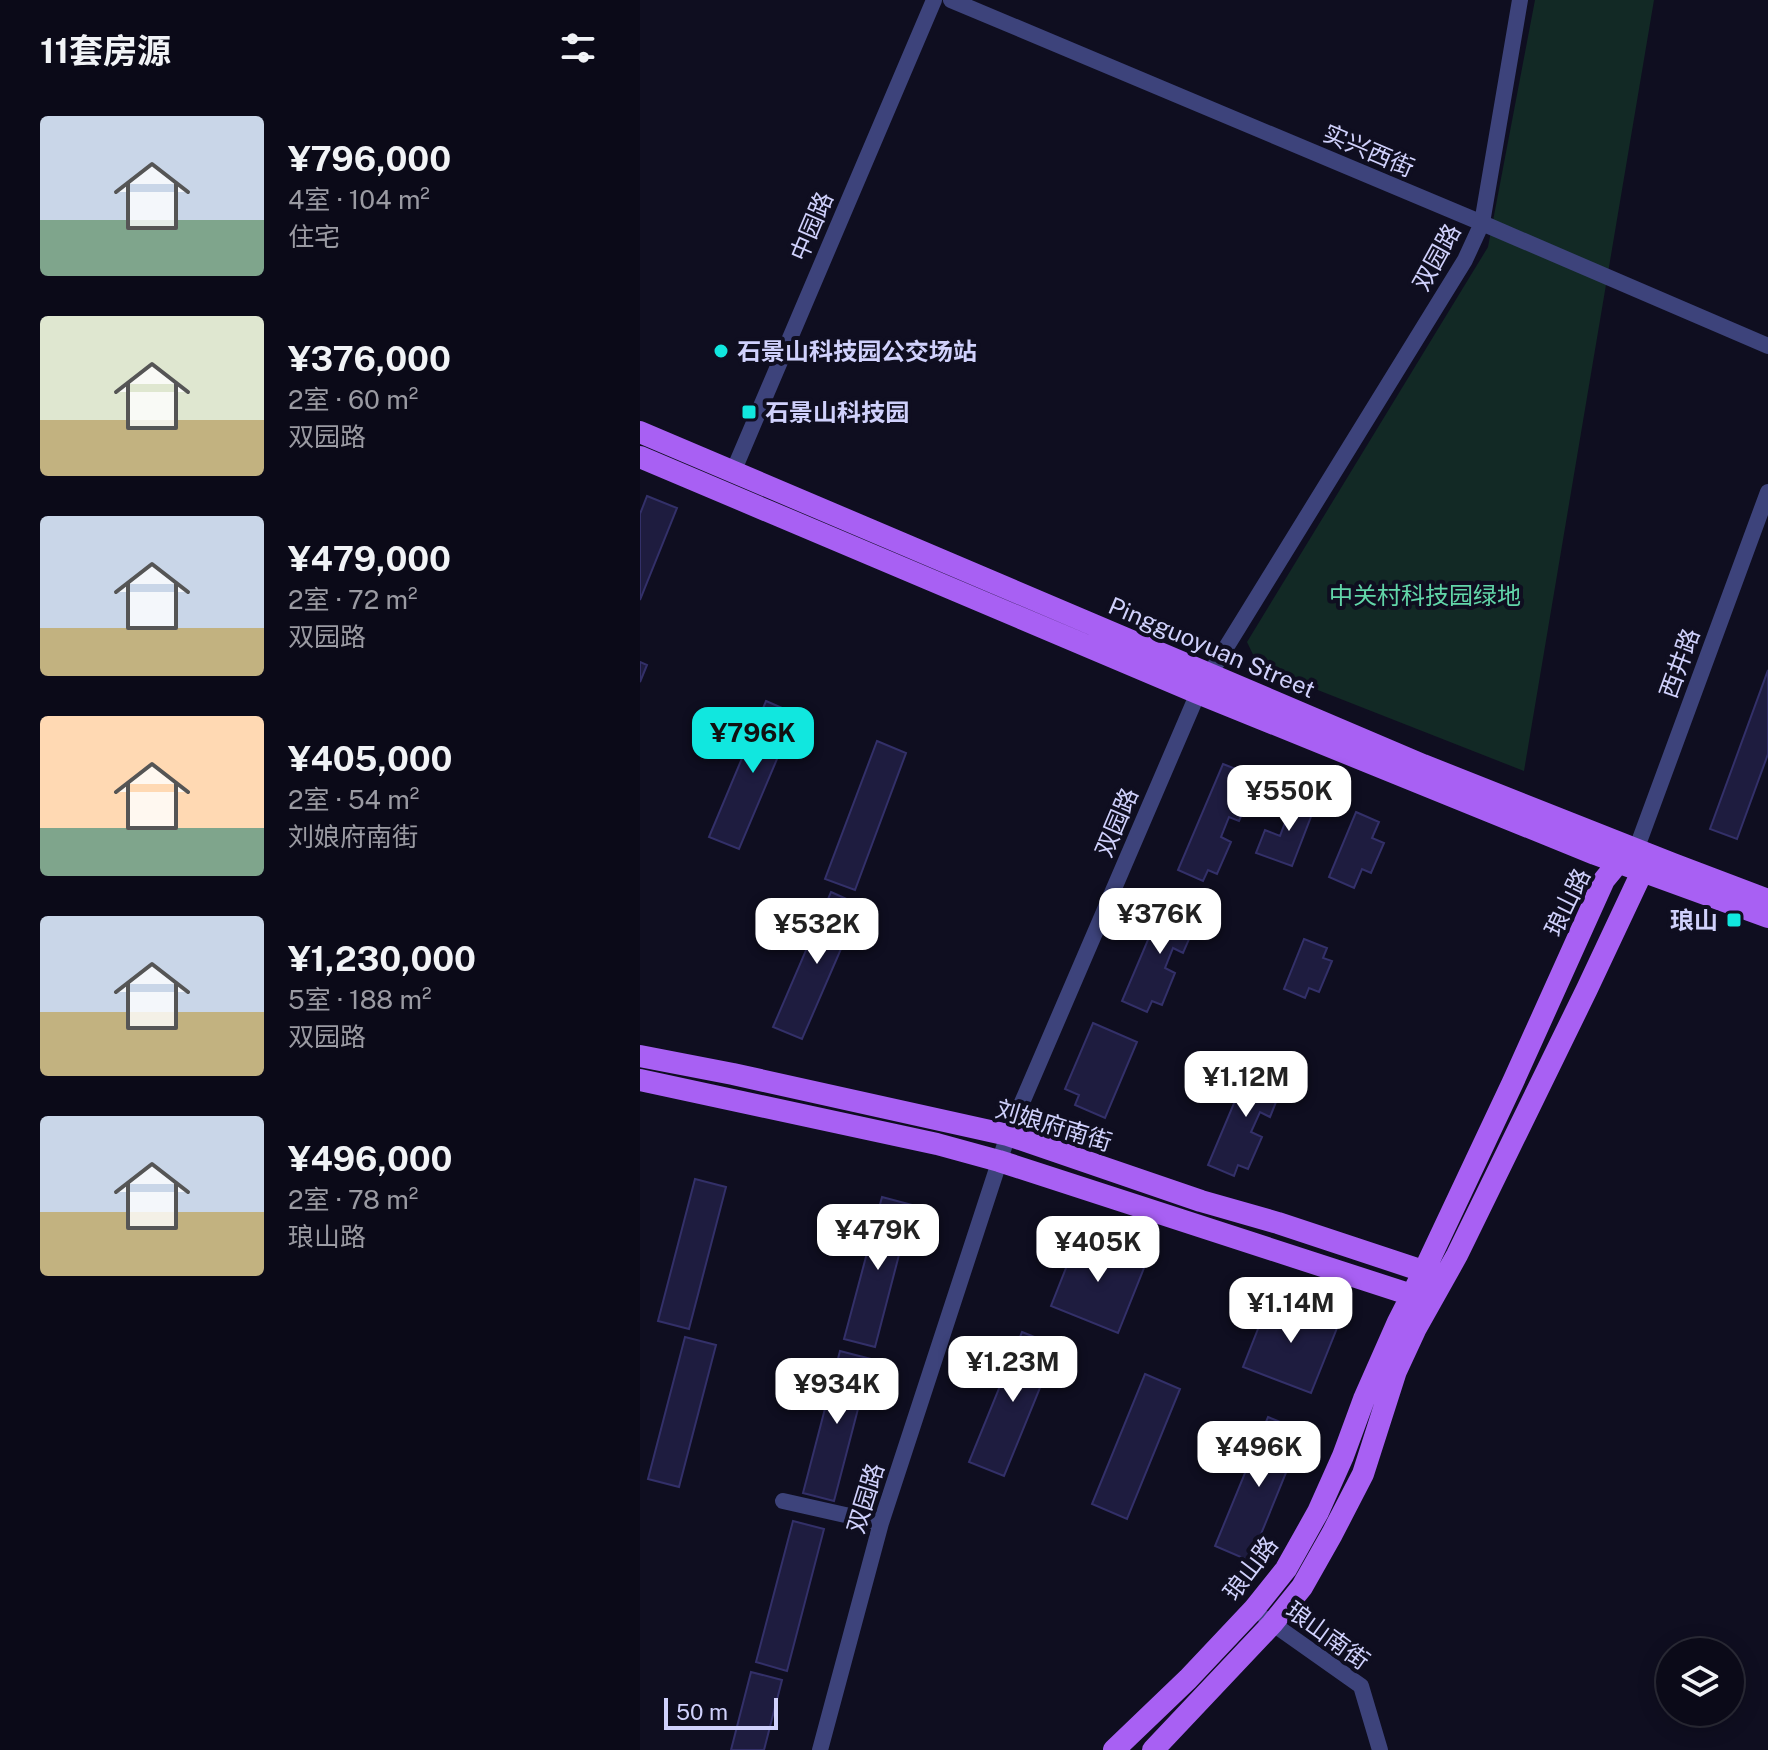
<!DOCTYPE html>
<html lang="zh">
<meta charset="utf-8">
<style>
:root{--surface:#0b0a18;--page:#141321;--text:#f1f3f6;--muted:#9a9aa2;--line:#2b2b37;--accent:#11e7df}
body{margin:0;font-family:"Public Sans","Noto Sans SC",sans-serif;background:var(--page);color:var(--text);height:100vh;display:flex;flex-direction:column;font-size:30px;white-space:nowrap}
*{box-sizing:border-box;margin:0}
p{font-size:26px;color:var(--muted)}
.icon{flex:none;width:44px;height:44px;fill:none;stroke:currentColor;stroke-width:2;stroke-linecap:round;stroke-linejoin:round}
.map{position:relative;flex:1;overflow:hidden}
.side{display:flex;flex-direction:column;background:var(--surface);width:640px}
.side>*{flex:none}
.controls{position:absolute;left:1016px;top:1638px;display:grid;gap:16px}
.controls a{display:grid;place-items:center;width:88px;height:88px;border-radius:50%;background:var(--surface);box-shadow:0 4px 20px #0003,0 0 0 2px var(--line);font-size:40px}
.scale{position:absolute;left:24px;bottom:20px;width:114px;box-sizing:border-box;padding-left:8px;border:4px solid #d0d1fc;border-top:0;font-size:22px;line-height:28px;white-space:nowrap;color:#d0d1fc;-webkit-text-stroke:6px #0f0e20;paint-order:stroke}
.price{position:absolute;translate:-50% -68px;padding:0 18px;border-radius:16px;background:#fff;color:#222;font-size:26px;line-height:52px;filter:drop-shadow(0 2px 4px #0008)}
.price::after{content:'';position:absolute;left:50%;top:48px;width:24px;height:18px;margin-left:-12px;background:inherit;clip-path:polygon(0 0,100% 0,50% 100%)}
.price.active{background:var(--accent);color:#111}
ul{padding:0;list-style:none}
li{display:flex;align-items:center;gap:24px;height:200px;padding:0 40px}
li span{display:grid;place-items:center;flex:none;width:224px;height:160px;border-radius:8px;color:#555}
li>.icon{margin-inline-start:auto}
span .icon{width:96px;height:96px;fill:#fffc;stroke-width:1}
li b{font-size:34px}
h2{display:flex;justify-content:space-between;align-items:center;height:96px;padding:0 40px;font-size:34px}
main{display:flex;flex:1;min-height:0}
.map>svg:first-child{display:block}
.green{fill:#122925}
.building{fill:#1e1c3f;stroke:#333069;stroke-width:2}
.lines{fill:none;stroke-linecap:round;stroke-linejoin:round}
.minor{stroke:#3d437b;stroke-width:16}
.major{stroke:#a860f3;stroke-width:22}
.poi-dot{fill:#11e7df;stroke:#0f0e20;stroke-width:3}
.labels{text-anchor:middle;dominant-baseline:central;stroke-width:8;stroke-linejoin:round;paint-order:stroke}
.street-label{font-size:24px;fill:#d0d1fc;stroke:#0f0e20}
.poi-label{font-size:24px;font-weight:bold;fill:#d0d1fc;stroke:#0f0e20;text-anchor:start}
.park-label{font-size:24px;fill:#62d6a9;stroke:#0f0e20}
</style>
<main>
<section class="side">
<h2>11套房源<svg class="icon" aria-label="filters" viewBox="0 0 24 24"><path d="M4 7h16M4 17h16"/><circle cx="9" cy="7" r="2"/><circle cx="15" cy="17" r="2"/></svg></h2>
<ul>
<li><span style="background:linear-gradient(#c9d6e8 65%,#7fa58c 0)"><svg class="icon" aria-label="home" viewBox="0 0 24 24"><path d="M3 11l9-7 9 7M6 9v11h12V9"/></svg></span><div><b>¥796,000</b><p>4室 · 104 m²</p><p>住宅</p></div></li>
<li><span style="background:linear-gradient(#dfe7d0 65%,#c2b280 0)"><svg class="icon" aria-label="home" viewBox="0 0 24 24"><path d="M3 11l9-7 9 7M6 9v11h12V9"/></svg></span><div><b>¥376,000</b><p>2室 · 60 m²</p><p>双园路</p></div></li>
<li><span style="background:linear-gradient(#c9d6e8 70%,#c2b280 0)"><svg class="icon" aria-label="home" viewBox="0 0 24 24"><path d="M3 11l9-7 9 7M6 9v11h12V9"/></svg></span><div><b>¥479,000</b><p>2室 · 72 m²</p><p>双园路</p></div></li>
<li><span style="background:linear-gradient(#ffd9b3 70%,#7fa58c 0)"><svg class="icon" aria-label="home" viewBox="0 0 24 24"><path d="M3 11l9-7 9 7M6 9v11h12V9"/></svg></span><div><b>¥405,000</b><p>2室 · 54 m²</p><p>刘娘府南街</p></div></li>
<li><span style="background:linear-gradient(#c9d6e8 60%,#c2b280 0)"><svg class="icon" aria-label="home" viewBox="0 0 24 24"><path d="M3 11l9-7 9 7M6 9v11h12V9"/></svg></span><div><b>¥1,230,000</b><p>5室 · 188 m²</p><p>双园路</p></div></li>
<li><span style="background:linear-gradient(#c9d6e8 60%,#c2b280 0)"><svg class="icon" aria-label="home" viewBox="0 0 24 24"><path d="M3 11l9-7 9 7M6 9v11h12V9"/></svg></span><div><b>¥496,000</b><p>2室 · 78 m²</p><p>琅山路</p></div></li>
</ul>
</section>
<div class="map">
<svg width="1128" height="1750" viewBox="0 0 1128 1750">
<rect width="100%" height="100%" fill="#0f0e20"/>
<path class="green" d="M 895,0 L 1014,0 L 884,771 L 619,667 L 607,642 L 848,247 Z"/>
<path class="building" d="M 7,496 L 37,508 L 0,600 L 0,514 Z
M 0,662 L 7,665 L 0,682 Z
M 1128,670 L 1128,754 L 1097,839 L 1070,829 Z
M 126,701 L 156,714 L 99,849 L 69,837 Z
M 237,741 L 266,753 L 215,890 L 185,879 Z
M 583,764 L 606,773 L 600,787 L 612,792 L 599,821 L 589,817 L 581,837 L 591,842 L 577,874 L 568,870 L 563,881 L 538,870 Z
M 656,793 L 677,801 L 652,866 L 616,853 L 625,830 L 640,836 Z
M 716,812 L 739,822 L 732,838 L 744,843 L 731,873 L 722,869 L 714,888 L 689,877 Z
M 191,892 L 220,905 L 162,1039 L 133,1027 Z
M 527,895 L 550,905 L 544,919 L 556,923 L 543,953 L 533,948 L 525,968 L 535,973 L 522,1005 L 512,1001 L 507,1012 L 482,1001 Z
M 664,939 L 687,948 L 683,958 L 692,961 L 679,992 L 669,988 L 665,998 L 644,989 Z
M 453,1023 L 497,1042 L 465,1118 L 435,1105 L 439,1095 L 425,1089 Z
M 613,1058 L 636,1068 L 630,1082 L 642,1087 L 630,1117 L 620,1112 L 611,1132 L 622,1137 L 608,1169 L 598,1165 L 594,1176 L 568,1165 Z
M 55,1179 L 86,1187 L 49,1329 L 18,1321 Z
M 242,1197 L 272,1205 L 235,1347 L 204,1339 Z
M 439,1235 L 506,1263 L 478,1333 L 411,1306 Z
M 631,1296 L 699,1323 L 671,1393 L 603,1367 Z
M 382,1332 L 417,1346 L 364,1476 L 329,1462 Z
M 45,1337 L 76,1345 L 39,1487 L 8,1479 Z
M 200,1351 L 231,1359 L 194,1501 L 163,1493 Z
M 505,1374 L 540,1389 L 487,1519 L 452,1504 Z
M 628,1417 L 663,1431 L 610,1561 L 575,1546 Z
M 153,1521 L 184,1529 L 147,1671 L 116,1662 Z
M 111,1672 L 142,1680 L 124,1750 L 91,1750 Z"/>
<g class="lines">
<path class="minor" d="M 311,0 L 842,223 L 1128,346
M 93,472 L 294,0
M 996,850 L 1128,492
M 143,1501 L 241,1523
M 626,1619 L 721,1686 L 740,1750
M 180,1750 L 241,1523 L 368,1135 L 558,693 L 825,260 L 842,223 L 880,0"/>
<path class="major" d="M 0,432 L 783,765 L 1033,864 L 1128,900
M 0,457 L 558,693 L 955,854 L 1128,917
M 0,1056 L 93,1074 L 368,1135 L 561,1201 L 638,1223 L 798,1276
M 0,1080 L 297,1144 L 359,1161 L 784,1299
M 474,1750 L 548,1679 L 614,1609 L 646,1569 L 678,1512 L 703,1456 L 724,1399 L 758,1322 L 784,1271 L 873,1082 L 964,880 L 978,863 L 987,856
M 513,1750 L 632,1624 L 662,1587 L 692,1534 L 723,1474 L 756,1371 L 775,1330 L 817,1255 L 947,989 L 1002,872 L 998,860"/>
</g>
<g class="poi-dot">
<circle cx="81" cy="351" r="8"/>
<rect x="101" y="404" width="16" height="16" rx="4"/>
<rect x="1086" y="912" width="16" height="16" rx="4"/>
</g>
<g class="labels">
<g class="street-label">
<text transform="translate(729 150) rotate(23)">实兴西街</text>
<text transform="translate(171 226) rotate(-67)">中园路</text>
<text transform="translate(796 257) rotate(-61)">双园路</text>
<text transform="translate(572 647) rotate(23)">Pingguoyuan Street</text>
<text transform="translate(1039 663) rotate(-70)">西井路</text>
<text transform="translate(476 822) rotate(-67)">双园路</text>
<text transform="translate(927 902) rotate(-64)">琅山路</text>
<text transform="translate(414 1125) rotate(17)">刘娘府南街</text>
<text transform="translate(225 1498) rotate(-73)">双园路</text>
<text transform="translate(610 1568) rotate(-53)">琅山路</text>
<text transform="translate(688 1635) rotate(36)">琅山南街</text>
</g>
<g class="poi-label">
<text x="97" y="351">石景山科技园公交场站</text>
<text x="125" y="412">石景山科技园</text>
<text x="1078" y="920" text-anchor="end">琅山</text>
</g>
<g class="park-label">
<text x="785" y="595">中关村科技园绿地</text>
</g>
</g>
</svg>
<div class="controls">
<a><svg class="icon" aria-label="layers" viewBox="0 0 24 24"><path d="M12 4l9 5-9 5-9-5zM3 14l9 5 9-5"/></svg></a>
</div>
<div class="scale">50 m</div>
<b class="price active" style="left:113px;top:775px">¥796K</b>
<b class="price" style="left:649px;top:833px">¥550K</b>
<b class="price" style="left:520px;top:956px">¥376K</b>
<b class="price" style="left:177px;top:966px">¥532K</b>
<b class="price" style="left:606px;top:1119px">¥1.12M</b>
<b class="price" style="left:238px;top:1272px">¥479K</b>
<b class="price" style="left:458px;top:1284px">¥405K</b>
<b class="price" style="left:651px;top:1345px">¥1.14M</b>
<b class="price" style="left:373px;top:1404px">¥1.23M</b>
<b class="price" style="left:197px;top:1426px">¥934K</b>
<b class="price" style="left:619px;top:1489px">¥496K</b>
</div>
</main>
